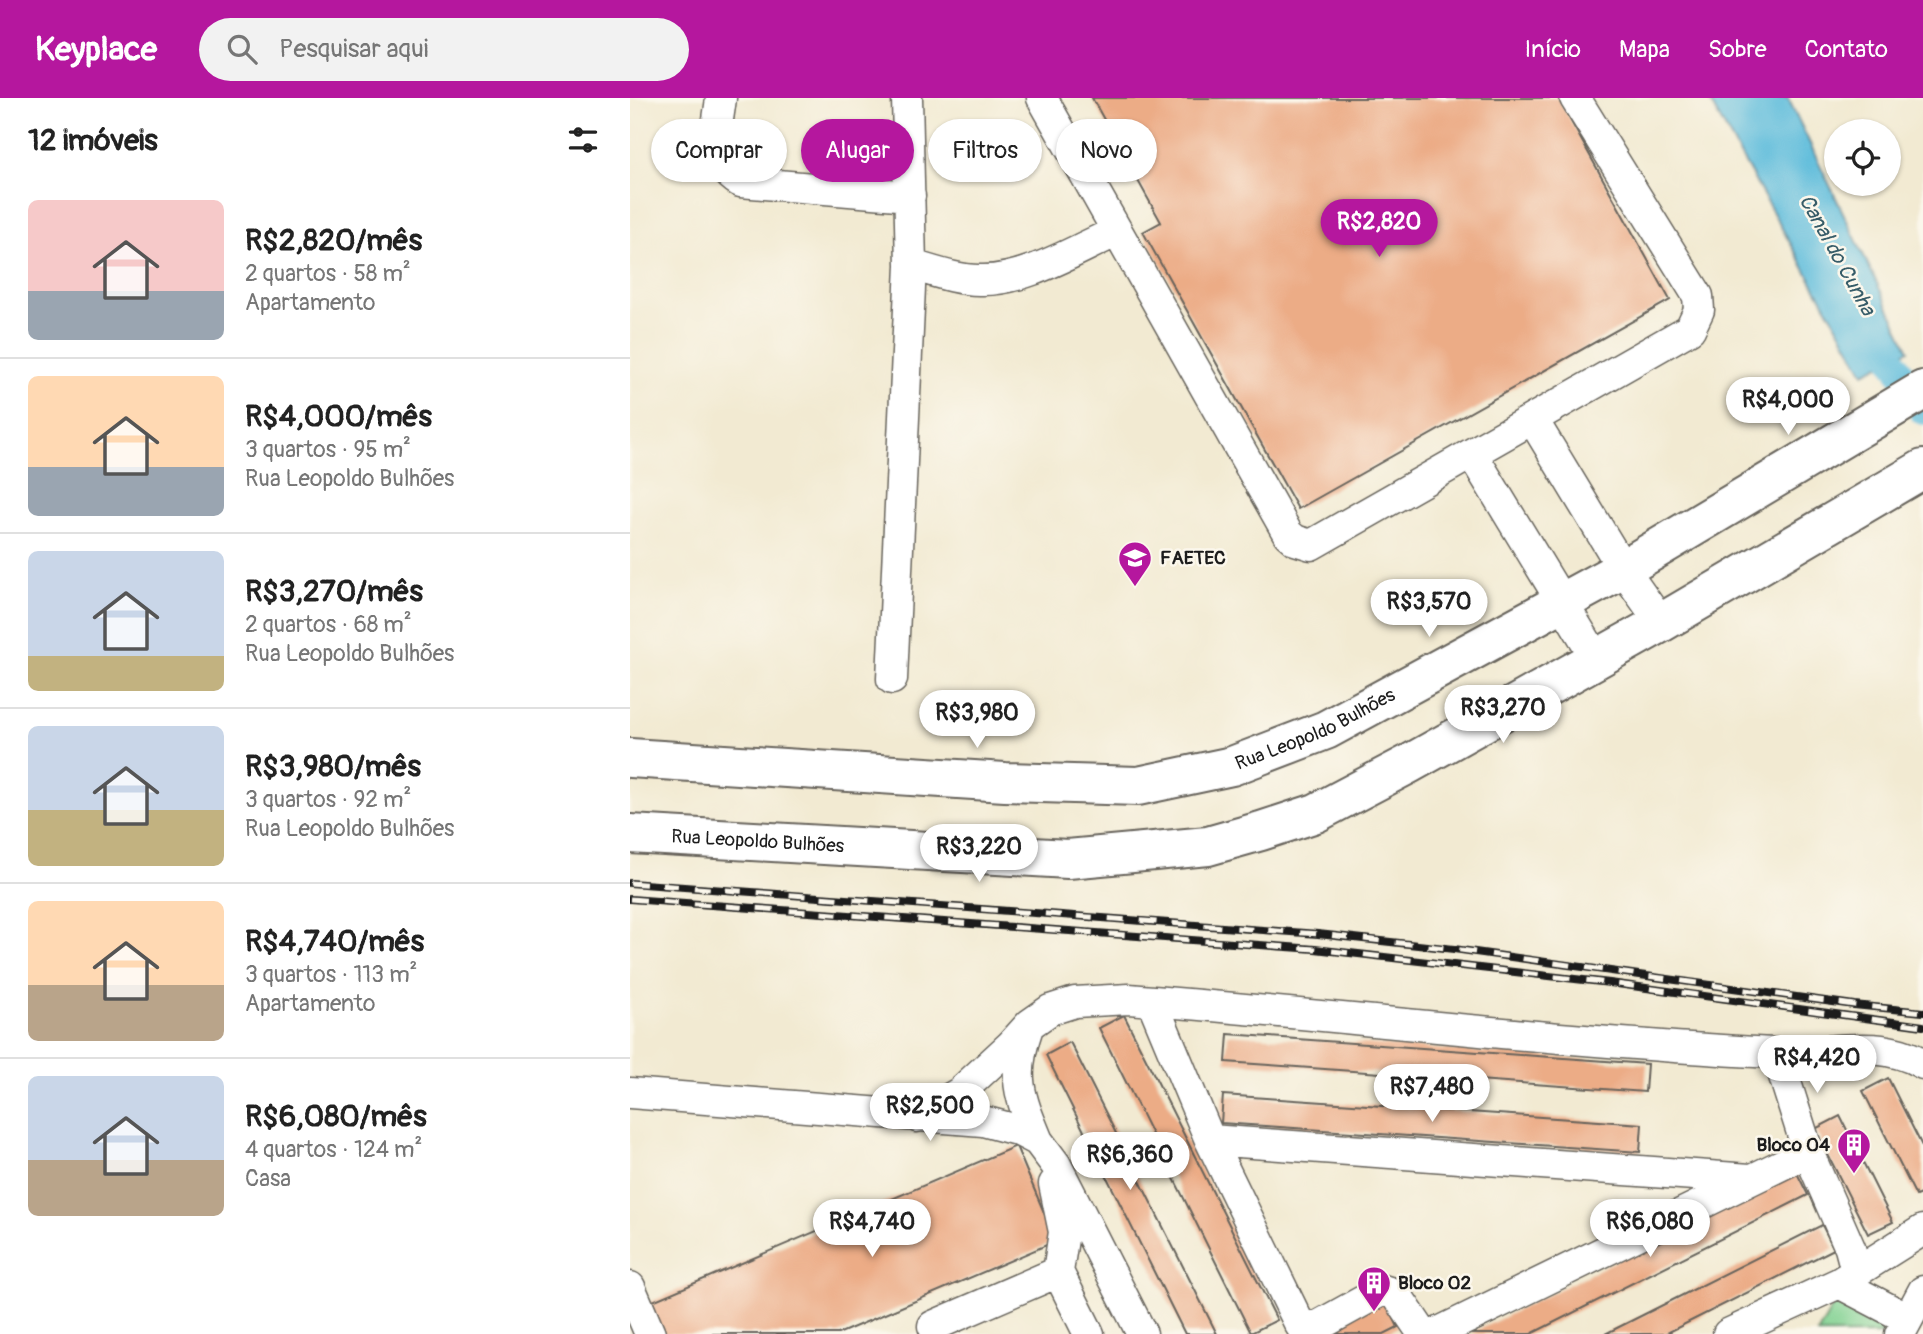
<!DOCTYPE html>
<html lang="pt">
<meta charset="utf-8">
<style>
:root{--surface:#fff;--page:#f2f2f2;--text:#222;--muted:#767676;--line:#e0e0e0;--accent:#b5179e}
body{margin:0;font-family:Pangolin,sans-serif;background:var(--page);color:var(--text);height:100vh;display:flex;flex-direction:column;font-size:26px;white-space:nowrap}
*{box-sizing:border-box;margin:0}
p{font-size:23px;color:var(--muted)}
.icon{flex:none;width:38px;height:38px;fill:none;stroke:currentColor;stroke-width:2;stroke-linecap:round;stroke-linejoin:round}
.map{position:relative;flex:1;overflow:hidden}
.details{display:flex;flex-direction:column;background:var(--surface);width:630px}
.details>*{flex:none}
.top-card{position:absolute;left:21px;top:21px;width:665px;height:63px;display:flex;gap:14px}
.tools{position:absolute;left:1194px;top:21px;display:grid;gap:14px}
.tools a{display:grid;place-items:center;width:77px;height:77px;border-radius:50%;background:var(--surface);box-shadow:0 2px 5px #0004;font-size:35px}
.price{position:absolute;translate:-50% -60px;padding:0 16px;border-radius:24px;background:#fff;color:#222;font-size:23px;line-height:46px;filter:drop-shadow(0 2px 4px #0008)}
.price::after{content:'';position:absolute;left:50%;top:42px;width:21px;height:16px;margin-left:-10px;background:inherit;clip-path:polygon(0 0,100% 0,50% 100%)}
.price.current{background:var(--accent);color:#fff}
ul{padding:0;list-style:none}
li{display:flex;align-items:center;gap:21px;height:175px;padding:0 28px}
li+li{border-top:2px solid var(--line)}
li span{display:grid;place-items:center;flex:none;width:196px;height:140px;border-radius:10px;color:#555}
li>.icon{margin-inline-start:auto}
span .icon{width:84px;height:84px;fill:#fffc;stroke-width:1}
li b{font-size:30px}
h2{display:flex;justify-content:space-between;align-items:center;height:84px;padding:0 28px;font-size:30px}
.tag{padding:0 24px;border-radius:32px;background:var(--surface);box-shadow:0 2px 5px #0004;font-size:24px;line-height:63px}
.tag.current{background:var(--accent);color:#fff}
header{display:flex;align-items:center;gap:42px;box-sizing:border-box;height:98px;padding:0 35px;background:var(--accent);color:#fff}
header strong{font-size:33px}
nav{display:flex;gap:38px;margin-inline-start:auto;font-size:24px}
.search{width:490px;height:63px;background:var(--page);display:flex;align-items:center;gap:18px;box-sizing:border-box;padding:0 24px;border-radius:38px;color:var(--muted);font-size:26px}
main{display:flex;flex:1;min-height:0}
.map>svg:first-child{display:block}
.green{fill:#81d192;stroke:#4e7657;stroke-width:2}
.water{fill:#5dbcdb;stroke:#3c6c7c;stroke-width:2}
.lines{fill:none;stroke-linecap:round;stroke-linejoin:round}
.canal{stroke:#5dbcdb;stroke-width:28}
.building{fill:#ecac86}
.minor-casing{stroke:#67645c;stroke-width:33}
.major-casing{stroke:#67645c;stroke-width:42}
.minor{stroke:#fff;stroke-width:30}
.major{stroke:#fff;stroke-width:38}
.rail-casing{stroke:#1c1c1c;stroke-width:8}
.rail{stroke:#fbf7ec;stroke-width:5;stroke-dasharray:16;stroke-linecap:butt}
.labels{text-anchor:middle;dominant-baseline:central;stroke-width:5;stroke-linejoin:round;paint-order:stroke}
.poi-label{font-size:19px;font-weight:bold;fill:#1c1c1c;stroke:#fbf7ec;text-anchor:start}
.street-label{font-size:19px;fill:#1c1c1c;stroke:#fbf7ec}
.water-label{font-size:21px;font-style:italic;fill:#365c68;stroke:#fbf7ec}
</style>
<header>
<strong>Keyplace</strong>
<div class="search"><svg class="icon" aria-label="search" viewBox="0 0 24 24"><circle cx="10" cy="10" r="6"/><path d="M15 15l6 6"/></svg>Pesquisar aqui</div>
<nav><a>Início</a><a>Mapa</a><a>Sobre</a><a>Contato</a></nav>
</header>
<main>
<section class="details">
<h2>12 imóveis<svg class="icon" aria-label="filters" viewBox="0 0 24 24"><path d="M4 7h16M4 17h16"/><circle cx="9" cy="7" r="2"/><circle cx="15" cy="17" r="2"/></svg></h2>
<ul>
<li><span style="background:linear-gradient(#f6c9c9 65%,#9aa5b1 0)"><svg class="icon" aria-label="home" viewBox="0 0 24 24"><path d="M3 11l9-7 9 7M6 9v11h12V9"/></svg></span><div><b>R$2,820/mês</b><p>2 quartos · 58 m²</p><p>Apartamento</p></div></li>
<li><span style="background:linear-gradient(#ffd9b3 65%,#9aa5b1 0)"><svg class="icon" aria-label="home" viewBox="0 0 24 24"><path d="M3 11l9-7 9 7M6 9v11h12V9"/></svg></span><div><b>R$4,000/mês</b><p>3 quartos · 95 m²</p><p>Rua Leopoldo Bulhões</p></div></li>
<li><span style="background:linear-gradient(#c9d6e8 75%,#c2b280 0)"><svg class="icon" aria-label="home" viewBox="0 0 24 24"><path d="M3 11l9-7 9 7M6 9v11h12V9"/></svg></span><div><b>R$3,270/mês</b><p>2 quartos · 68 m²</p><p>Rua Leopoldo Bulhões</p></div></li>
<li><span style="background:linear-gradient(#c9d6e8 60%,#c2b280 0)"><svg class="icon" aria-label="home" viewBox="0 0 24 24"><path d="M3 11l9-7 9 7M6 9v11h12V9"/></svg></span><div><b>R$3,980/mês</b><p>3 quartos · 92 m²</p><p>Rua Leopoldo Bulhões</p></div></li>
<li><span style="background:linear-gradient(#ffd9b3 60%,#b9a48a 0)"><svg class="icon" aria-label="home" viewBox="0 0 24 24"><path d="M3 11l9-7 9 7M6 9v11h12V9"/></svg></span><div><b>R$4,740/mês</b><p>3 quartos · 113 m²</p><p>Apartamento</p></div></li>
<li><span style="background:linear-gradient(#c9d6e8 60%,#b9a48a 0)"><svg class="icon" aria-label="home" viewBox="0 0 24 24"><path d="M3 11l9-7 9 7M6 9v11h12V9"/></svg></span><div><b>R$6,080/mês</b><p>4 quartos · 124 m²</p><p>Casa</p></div></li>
</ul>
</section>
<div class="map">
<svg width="1293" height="1236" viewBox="0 0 1293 1236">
<rect width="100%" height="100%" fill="#fbf7ec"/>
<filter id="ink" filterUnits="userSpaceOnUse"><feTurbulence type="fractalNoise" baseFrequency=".0143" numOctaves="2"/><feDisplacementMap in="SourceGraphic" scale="14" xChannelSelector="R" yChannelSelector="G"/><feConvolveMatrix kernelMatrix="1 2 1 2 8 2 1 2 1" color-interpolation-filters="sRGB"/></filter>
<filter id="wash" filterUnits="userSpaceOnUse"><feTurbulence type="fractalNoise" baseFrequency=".00686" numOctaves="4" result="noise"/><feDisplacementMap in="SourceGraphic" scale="28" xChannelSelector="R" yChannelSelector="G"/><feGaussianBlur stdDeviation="1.57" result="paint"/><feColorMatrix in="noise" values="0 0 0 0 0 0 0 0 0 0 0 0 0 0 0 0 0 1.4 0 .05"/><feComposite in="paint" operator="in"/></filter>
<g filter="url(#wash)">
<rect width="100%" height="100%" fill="#f2ead2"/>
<path class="green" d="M 1208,1199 L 1263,1232 L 1261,1236 L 1187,1236 Z"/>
<path class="water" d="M 1078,0 L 1158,0 L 1279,252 L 1234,275 Z"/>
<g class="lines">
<path class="canal" d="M 1243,228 L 1293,313"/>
</g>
<g id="blocks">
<path class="building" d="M 462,0 L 928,0 L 1040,202 L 668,411 L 513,134 L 531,124 Z
M 494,917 L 647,1222 L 621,1235 L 469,930 Z
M 598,936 L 1017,966 L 1015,994 L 596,964 Z
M 440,944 L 587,1236 L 555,1236 L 416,957 Z
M 1258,980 L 1293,1050 L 1293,1095 L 1286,1098 L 1233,993 Z
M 593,997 L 1012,1026 L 1010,1054 L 591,1025 Z
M 1210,1018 L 1263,1124 L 1238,1136 L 1185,1031 Z
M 386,1048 L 426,1143 L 208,1236 L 31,1236 L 18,1205 Z
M 1166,1073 L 1178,1097 L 901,1236 L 840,1236 Z
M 1192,1127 L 1204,1151 L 1035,1236 L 975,1236 Z
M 755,1202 L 768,1229 L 754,1236 L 686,1236 Z"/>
</g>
</g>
<g filter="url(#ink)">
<use href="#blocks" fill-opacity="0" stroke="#67645c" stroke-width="2"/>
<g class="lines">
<g class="minor-casing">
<path id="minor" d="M 91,0 C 87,35 76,62 110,84 L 280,98
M 412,0 L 658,436 L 665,442 L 681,447 L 1060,231 L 1069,212 L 1068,198 L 945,0
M 281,167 C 303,173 326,182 349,182 C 394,184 445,152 486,134
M 903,322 L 993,471 L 1031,525
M 842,356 L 966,560
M 262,581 L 281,167 L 277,0
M 522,903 L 580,1042 L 670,1227 L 686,1229 L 753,1192 L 766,1196 L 793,1236
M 398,929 C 381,978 389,997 408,1043
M 1147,956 L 1178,1054 L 1220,1150 L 1226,1173
M 0,995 L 353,1023 L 387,1032 L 408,1043 L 426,1067 L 512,1236
M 287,1019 L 329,995 L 381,947 L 400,926 L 420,912 L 445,904 L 499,901 C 714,918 928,944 1143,955 C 1193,958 1247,938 1293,966
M 580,1042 L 1120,1081
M 424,1086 L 434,1134 L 428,1174 L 459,1236
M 1209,1185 L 1278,1221
M 0,1189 L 20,1236
M 303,1228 L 428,1174
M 805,1236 L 1178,1054
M 1098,1236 L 1209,1185 L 1293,1132
M 1270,1236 L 1293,1193"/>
</g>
<g class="major-casing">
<g id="major">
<path id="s1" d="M 0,660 L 375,684 L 508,688 L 602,668 L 696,632 L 993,471 L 1293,292"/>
<path id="s2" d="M 0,736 L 438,761 L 578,748 L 631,733 L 686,715 L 779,666 L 1031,525 L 1293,371"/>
</g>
</g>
<use href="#minor" class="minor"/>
<use href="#major" class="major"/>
<g class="rail-casing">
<path id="rail" d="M 0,785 L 688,836 L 824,851 L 1224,907 L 1293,914
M 0,801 L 685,851 L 980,885 L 1293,928"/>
</g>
<use href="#rail" class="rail"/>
</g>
</g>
<defs>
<g id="school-pin" transform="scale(1.75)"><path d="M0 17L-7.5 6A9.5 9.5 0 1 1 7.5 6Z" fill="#b5179e" stroke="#fbf7ec"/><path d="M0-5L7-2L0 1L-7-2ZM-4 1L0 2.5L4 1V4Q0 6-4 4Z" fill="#fff"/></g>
<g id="building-pin" transform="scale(1.75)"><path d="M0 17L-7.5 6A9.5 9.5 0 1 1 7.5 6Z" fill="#b5179e" stroke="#fbf7ec"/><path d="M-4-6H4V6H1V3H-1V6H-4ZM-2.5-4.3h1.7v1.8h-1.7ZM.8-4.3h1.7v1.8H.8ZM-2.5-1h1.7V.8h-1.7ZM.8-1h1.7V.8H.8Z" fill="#fff"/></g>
</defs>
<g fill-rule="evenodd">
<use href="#school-pin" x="505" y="460"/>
<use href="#building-pin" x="1224" y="1047"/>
<use href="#building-pin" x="744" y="1185"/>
</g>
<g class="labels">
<g class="poi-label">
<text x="530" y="460">FAETEC</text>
<text x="1200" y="1047" text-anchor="end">Bloco 04</text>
<text x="768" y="1185">Bloco 02</text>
</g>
<g class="street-label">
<text stroke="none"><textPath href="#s1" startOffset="696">Rua Leopoldo Bulhões</textPath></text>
<text stroke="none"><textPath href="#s2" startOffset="128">Rua Leopoldo Bulhões</textPath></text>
</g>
<g class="water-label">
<text transform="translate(1207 157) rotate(61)">Canal do Cunha</text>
</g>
</g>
</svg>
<div class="tools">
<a><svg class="icon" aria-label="locate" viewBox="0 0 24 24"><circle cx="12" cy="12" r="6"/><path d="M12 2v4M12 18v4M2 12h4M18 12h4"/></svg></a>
</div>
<b class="price current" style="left:749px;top:161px">R$2,820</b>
<b class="price" style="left:1158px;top:339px">R$4,000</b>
<b class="price" style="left:799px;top:541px">R$3,570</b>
<b class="price" style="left:873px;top:647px">R$3,270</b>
<b class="price" style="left:347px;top:652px">R$3,980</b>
<b class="price" style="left:349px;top:786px">R$3,220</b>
<b class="price" style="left:1187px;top:997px">R$4,420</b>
<b class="price" style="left:802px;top:1026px">R$7,480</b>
<b class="price" style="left:300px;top:1045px">R$2,500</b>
<b class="price" style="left:500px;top:1094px">R$6,360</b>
<b class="price" style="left:242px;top:1161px">R$4,740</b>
<b class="price" style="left:1020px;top:1161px">R$6,080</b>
<div class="top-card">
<a class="tag">Comprar</a>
<a class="tag current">Alugar</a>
<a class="tag">Filtros</a>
<a class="tag">Novo</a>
</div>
</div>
</main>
